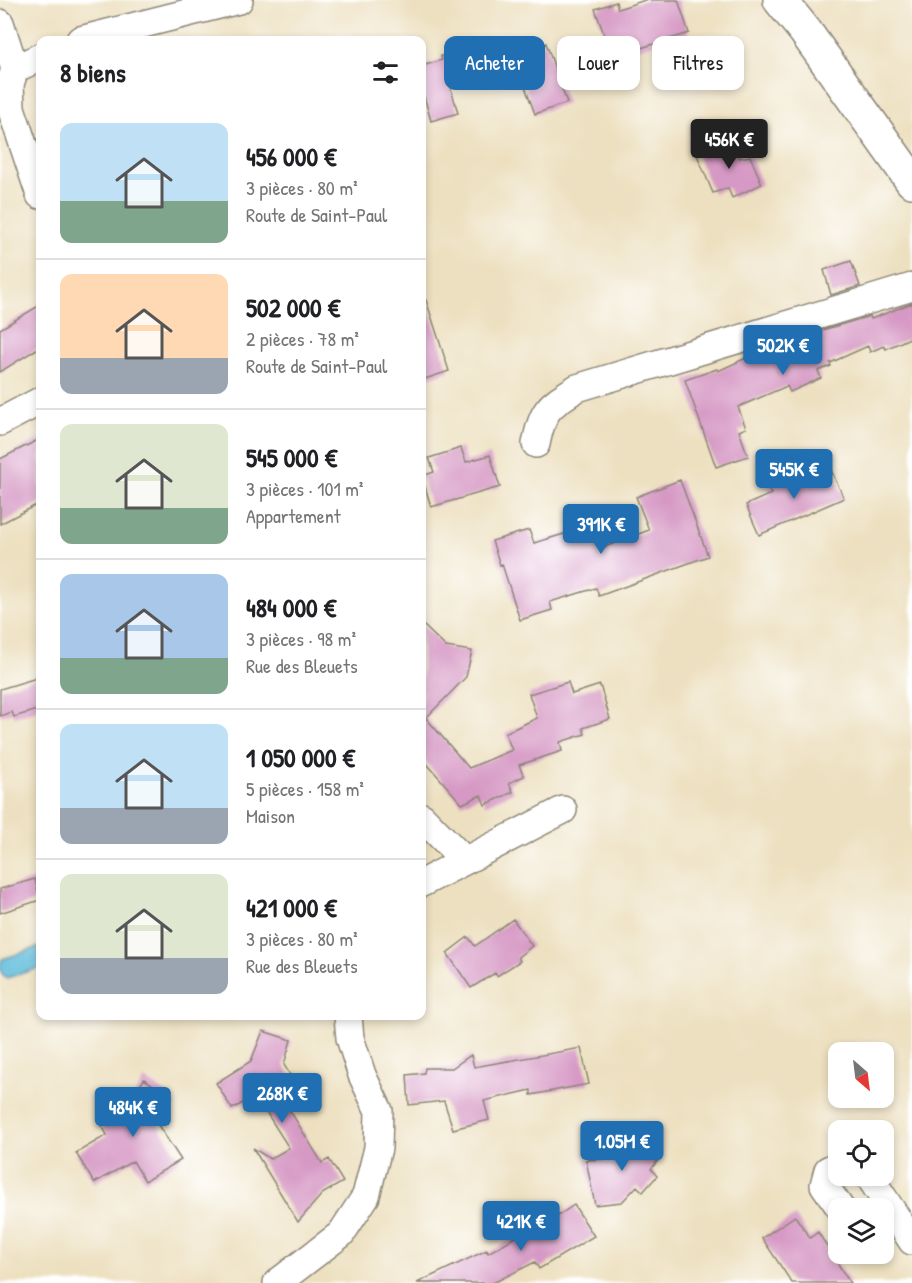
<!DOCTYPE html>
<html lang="fr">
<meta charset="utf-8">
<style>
:root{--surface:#fff;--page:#f6f6f6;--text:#202124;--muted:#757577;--line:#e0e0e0;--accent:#1f6fb2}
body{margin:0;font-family:"Patrick Hand",sans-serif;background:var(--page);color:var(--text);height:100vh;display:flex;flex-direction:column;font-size:22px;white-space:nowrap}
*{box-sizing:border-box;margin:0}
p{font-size:20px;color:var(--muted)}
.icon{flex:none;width:33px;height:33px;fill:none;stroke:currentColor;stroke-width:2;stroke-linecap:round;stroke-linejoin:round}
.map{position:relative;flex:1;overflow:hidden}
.details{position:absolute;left:36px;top:36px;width:390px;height:984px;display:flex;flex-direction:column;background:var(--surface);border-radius:12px;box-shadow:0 3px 9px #0003}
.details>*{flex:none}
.guide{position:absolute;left:444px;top:36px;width:378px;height:54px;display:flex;gap:12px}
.needle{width:39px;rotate:152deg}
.controls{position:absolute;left:828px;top:1042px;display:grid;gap:12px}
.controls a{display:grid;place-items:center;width:66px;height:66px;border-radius:12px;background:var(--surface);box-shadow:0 3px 9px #0003;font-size:30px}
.price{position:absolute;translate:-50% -51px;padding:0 14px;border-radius:6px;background:var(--accent);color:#fff;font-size:20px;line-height:39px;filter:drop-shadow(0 2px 3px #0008)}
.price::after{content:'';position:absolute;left:50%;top:36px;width:18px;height:14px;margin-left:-9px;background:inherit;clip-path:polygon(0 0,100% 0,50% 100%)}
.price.selected{background:#222;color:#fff}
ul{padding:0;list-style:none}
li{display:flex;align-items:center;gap:18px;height:150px;padding:0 24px}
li+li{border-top:2px solid var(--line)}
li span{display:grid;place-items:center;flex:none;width:168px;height:120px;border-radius:12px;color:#555}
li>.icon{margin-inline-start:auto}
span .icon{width:72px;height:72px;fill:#fffc;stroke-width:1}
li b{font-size:26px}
h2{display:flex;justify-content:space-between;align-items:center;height:72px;padding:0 24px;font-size:26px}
.chip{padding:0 21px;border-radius:12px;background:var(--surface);box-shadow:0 3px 9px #0003;font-size:21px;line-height:54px}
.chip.selected{background:var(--accent);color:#fff}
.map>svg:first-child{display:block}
.water{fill:#5cbada;stroke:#447282;stroke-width:1.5}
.building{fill:#d698c4}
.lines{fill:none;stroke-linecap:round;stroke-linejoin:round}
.minor-casing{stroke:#8c8676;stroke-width:30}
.tertiary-casing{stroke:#8c8676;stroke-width:36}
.minor{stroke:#fff;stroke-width:27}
.tertiary{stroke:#fff;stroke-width:33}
</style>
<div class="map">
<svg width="912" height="1283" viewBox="0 0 912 1283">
<rect width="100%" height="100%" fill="#fff"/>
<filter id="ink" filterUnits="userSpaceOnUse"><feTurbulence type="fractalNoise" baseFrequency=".0167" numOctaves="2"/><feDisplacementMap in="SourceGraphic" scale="12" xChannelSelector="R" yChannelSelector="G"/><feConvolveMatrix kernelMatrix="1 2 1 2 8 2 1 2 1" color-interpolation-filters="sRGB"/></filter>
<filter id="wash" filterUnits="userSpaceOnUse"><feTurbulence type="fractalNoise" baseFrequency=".008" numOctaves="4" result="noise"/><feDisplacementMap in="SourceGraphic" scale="24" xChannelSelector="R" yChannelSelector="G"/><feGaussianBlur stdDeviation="1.35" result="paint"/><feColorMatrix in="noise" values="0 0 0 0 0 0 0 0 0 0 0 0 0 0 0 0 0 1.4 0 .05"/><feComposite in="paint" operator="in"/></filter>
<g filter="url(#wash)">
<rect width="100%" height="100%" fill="#ede0c0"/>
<path class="water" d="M 39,947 L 40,968 L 7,978 L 2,974 L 0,965 L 2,959 Z"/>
<g id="blocks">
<path class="building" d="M 645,0 L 678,0 L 689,33 L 612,57 L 595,9 L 616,2 L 618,9 Z
M 513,40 L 518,54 L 546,43 L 567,103 L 535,114 L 523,81 L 512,85 L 506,69 L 450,85 L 458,113 L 431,121 L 422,89 L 422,66 L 442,60 L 441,56 L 466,48 L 468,56 Z
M 733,141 L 740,158 L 750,156 L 762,184 L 732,198 L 728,188 L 713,193 L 697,155 Z
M 851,261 L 860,286 L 831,295 L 824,270 Z
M 422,300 L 426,300 L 449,371 L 422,380 Z
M 912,303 L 912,337 L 886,349 L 884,346 L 870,352 L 868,346 L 830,363 L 831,366 L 818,371 L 821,378 L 790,392 L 787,386 L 738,407 L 746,428 L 739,431 L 748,456 L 716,467 L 685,380 L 717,369 L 718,371 L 757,353 L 761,361 L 817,335 L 816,332 L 870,316 L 871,319 Z
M 40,305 L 40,347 L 0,372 L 0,329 Z
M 40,439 L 40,503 L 0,524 L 0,459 Z
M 461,448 L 466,462 L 490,455 L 500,487 L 431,507 L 422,476 L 434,472 L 429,458 Z
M 830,468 L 844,498 L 759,535 L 746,505 L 771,494 L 767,487 L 802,472 L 805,479 Z
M 680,480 L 708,556 L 599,596 L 596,588 L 550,602 L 552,610 L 520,620 L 502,564 L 500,565 L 492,541 L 529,530 L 534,543 L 594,525 L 602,548 L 649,530 L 636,497 Z
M 422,624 L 446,647 L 472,651 L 466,677 L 426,718 L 469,768 L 512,750 L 505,733 L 537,718 L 529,694 L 568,682 L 572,694 L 600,685 L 610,719 L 583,728 L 585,734 L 560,742 L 562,751 L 519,765 L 524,776 L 509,783 L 513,792 L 485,805 L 481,795 L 462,804 L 422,758 Z
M 40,677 L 40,709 L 14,717 L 12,712 L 0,716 L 0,689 Z
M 35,879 L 40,900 L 0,913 L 0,889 Z
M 513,919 L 532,946 L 518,957 L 520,961 L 497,976 L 495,973 L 471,988 L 447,953 L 468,937 L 475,946 Z
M 263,1031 L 291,1040 L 284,1065 L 305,1099 L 289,1109 L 322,1163 L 329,1159 L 343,1182 L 322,1194 L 298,1222 L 253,1148 L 270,1159 L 289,1148 L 256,1096 L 232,1109 L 216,1083 L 251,1061 Z
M 581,1048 L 589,1084 L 531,1095 L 531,1090 L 484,1101 L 489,1120 L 453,1129 L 444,1101 L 409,1105 L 407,1075 L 424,1073 L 425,1068 L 452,1068 L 471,1055 L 474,1067 Z
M 144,1079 L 172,1097 L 158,1125 L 181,1160 L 145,1181 L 133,1161 L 94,1183 L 76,1153 L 107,1135 L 101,1124 L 127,1108 Z
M 631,1133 L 660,1158 L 651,1169 L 657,1176 L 643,1192 L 637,1186 L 622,1202 L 595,1205 L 586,1160 L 604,1159 Z
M 574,1205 L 594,1236 L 539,1269 L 535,1262 L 493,1283 L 417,1283 L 487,1250 L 488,1253 L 531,1228 L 534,1232 Z
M 795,1216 L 810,1238 L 818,1232 L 850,1283 L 792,1283 L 762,1238 Z"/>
</g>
</g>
<g filter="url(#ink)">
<use href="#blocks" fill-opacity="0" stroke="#8c8676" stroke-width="1.5"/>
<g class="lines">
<g class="minor-casing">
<path id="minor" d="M 0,23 L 15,69
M 80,40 L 239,0
M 40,57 L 15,69 L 10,84 L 11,108 L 40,195
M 0,422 L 40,401
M 536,444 C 543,409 548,406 577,388 L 912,287
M 422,817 L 464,860
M 422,883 L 563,810
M 838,1165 L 828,1170 L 824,1185 L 841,1209
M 869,1176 L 912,1241
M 277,1283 L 341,1234 L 366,1196 L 378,1148 L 379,1111 L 362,1075 L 350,1038 L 348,1016"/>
</g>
<g class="tertiary-casing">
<path id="tertiary" d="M 780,0 L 805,31 L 912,181"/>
</g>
<use href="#minor" class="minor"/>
<use href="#tertiary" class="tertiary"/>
</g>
</g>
</svg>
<div class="controls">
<a><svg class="needle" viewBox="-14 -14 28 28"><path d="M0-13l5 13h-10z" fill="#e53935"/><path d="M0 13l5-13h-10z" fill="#757577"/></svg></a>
<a><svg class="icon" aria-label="locate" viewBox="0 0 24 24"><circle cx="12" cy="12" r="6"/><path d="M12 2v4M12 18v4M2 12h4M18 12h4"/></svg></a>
<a><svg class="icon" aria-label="layers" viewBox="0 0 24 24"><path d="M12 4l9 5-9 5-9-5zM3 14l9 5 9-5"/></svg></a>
</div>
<b class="price selected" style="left:729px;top:170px">456K €</b>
<b class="price" style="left:783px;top:376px">502K €</b>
<b class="price" style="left:794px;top:500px">545K €</b>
<b class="price" style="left:601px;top:555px">391K €</b>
<b class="price" style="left:282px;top:1124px">268K €</b>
<b class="price" style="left:133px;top:1138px">484K €</b>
<b class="price" style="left:622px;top:1172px">1.05M €</b>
<b class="price" style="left:521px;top:1252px">421K €</b>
<div class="guide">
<a class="chip selected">Acheter</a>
<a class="chip">Louer</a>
<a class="chip">Filtres</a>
</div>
<section class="details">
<h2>8 biens<svg class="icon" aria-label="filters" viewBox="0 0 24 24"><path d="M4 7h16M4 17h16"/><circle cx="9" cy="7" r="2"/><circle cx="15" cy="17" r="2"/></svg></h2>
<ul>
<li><span style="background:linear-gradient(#bfe0f5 65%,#7fa58c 0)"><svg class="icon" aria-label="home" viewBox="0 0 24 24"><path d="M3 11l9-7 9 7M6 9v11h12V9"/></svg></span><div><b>456 000 €</b><p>3 pièces · 80 m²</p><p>Route de Saint-Paul</p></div></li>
<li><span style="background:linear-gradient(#ffd9b3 70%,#9aa5b1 0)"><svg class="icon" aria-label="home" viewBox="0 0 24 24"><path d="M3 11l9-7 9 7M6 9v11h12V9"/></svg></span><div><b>502 000 €</b><p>2 pièces · 78 m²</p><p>Route de Saint-Paul</p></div></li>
<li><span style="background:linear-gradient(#dfe7d0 70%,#7fa58c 0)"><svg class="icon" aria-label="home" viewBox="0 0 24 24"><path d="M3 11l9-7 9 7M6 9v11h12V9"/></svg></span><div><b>545 000 €</b><p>3 pièces · 101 m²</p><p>Appartement</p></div></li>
<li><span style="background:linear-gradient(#a9c7e8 70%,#7fa58c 0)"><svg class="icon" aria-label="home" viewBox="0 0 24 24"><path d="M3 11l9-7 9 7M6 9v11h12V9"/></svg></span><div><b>484 000 €</b><p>3 pièces · 98 m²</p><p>Rue des Bleuets</p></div></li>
<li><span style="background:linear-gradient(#bfe0f5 70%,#9aa5b1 0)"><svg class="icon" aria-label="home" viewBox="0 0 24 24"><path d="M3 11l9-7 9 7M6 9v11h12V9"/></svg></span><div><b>1 050 000 €</b><p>5 pièces · 158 m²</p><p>Maison</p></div></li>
<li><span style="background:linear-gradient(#dfe7d0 70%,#9aa5b1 0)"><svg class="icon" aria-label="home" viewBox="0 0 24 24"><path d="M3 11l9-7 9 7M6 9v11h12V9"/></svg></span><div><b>421 000 €</b><p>3 pièces · 80 m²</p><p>Rue des Bleuets</p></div></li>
</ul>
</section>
</div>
